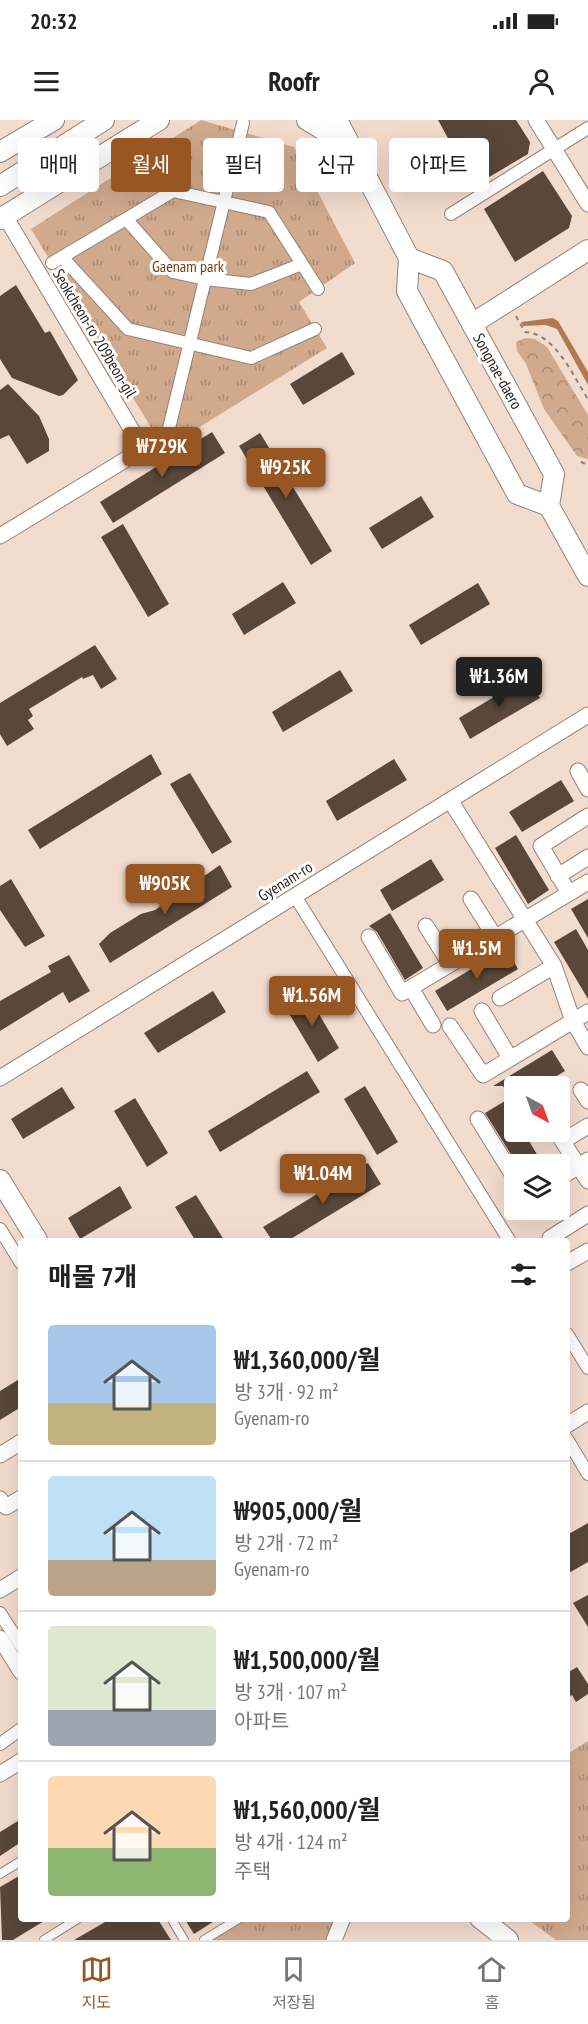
<!DOCTYPE html>
<html lang="ko">
<meta charset="utf-8">
<style>
:root{--surface:#fff;--page:#f2f2f2;--text:#222;--muted:#767676;--line:#e0e0e0;--accent:#985722}
body{margin:0;font-family:"PT Sans Narrow","Noto Sans KR",sans-serif;background:var(--page);color:var(--text);height:100vh;display:flex;flex-direction:column;font-size:22px;white-space:nowrap}
*{box-sizing:border-box;margin:0}
p{font-size:20px;color:var(--muted)}
.icon{flex:none;width:33px;height:33px;fill:none;stroke:currentColor;stroke-width:2;stroke-linecap:round;stroke-linejoin:round}
.map{position:relative;flex:1;overflow:hidden}
.side{position:absolute;left:18px;top:1118px;width:552px;height:684px;display:flex;flex-direction:column;background:var(--surface);border-radius:6px;box-shadow:0 6px 24px #0002}
.side>*{flex:none}
.banner{position:absolute;left:18px;top:18px;width:552px;height:54px;display:flex;gap:12px}
.needle{width:39px;rotate:139deg}
.tools{position:absolute;left:504px;top:956px;display:grid;gap:12px}
.tools a{display:grid;place-items:center;width:66px;height:66px;border-radius:6px;background:var(--surface);box-shadow:0 6px 24px #0002;font-size:30px}
.price{position:absolute;translate:-50% -51px;padding:0 14px;border-radius:6px;background:var(--accent);color:#fff;font-size:20px;line-height:39px;filter:drop-shadow(0 2px 3px #0008)}
.price::after{content:'';position:absolute;left:50%;top:36px;width:18px;height:14px;margin-left:-9px;background:inherit;clip-path:polygon(0 0,100% 0,50% 100%)}
.price.active{background:#222;color:#fff}
ul{padding:0;list-style:none}
li{display:flex;align-items:center;gap:18px;height:150px;padding:0 30px}
li+li{border-top:2px solid var(--line)}
li span{display:grid;place-items:center;flex:none;width:168px;height:120px;border-radius:6px;color:#555}
li>.icon{margin-inline-start:auto}
span .icon{width:72px;height:72px;fill:#fffc;stroke-width:1}
li b{font-size:26px}
h2{display:flex;justify-content:space-between;align-items:center;height:72px;padding:0 30px;font-size:26px}
.chip{padding:0 21px;border-radius:6px;background:var(--surface);box-shadow:0 6px 24px #0002;font-size:21px;line-height:54px}
.chip.active{background:var(--accent);color:#fff}
.status{display:flex;justify-content:space-between;align-items:center;height:42px;padding:0 30px;background:var(--surface);direction:ltr}
.status svg{height:16px;fill:currentColor}
header{display:flex;justify-content:space-between;align-items:center;height:78px;padding:0 30px;background:var(--surface);font-size:27px;font-weight:800}
.menu{display:flex;justify-content:space-around;align-items:center;height:84px;border-top:2px solid var(--line);background:var(--surface);font-size:16px;color:var(--muted)}
.menu a{display:grid;justify-items:center;gap:3px}
.menu .active{color:var(--accent)}
.map>svg:first-child{display:block}
.forest{fill:url(#forest-crowns)}
.park{fill:url(#park-tufts)}
.water{fill:#b07950}
.building{fill:#58473a}
.lines{fill:none;stroke-linecap:round;stroke-linejoin:round}
.service-casing{stroke:#968275;stroke-width:10}
.pedestrian-casing{stroke:#968275;stroke-width:14}
.minor-casing{stroke:#968275;stroke-width:17}
.tertiary-casing{stroke:#968275;stroke-width:22}
.path{stroke:#8e7f75;stroke-width:2;stroke-dasharray:4.5 4.5;stroke-linecap:butt}
.service{stroke:#fff;stroke-width:8}
.pedestrian{stroke:#fff;stroke-width:12}
.minor{stroke:#fff;stroke-width:15}
.tertiary{stroke:#fff;stroke-width:20}
.labels{text-anchor:middle;dominant-baseline:central;stroke-width:6;stroke-linejoin:round;paint-order:stroke}
.park-label{font-size:16px;fill:#733d0b;stroke:#fff}
.street-label{font-size:16px;fill:#251d18;stroke:#fff}
</style>
<div class="status"><b>20:32</b><svg viewBox="0 0 49 12"><path d="M0 12V9h3v3zM5 12V6h3v6zM10 12V3h3v9zM15 12V0h3v12zM26 1h20v11H26zM47 4h2v5h-2z"/></svg></div>
<header><svg class="icon" aria-label="menu" viewBox="0 0 24 24"><path d="M4 6h16M4 12h16M4 18h16"/></svg>Roofr<svg class="icon" aria-label="person" viewBox="0 0 24 24"><circle cx="12" cy="8" r="4"/><path d="M4 21q1-7 8-7t8 7"/></svg></header>
<div class="map">
<svg width="588" height="1820" viewBox="0 0 588 1820">
<defs>
<pattern id="forest-crowns" width="20" height="18" patternUnits="userSpaceOnUse" patternTransform="scale(1.5)"><rect width="20" height="18" fill="#d1aa8e"/><path d="M2 6a3 3 0 1 1 6 0M12 15a3 3 0 1 1 6 0" fill="none" stroke="#a98a73"/></pattern>
<pattern id="park-tufts" width="24" height="20" patternUnits="userSpaceOnUse" patternTransform="scale(1.5)"><rect width="24" height="20" fill="#d1aa8e"/><path d="M3 7l-1-3M5 7V3M7 7l1-3M15 17l-1-3M17 17v-4M19 17l1-3" fill="none" stroke="#a98a73"/></pattern>
</defs>
<rect width="100%" height="100%" fill="#f2dcce"/>
<path class="forest" d="M 525,218 L 535,219 L 547,227 L 588,295 L 588,339 L 577,336 L 544,289 L 526,244 L 517,231 L 516,222 Z"/>
<path class="park" d="M 201,0 L 294,27 L 355,143 L 299,182 L 327,228 L 164,329 L 31,109 Z
M 588,1621 L 588,1820 L 556,1820 L 527,1799 L 567,1798 L 567,1634 Z
M 240,1799 L 343,1799 L 334,1820 L 205,1820 Z"/>
<path class="water" d="M 553,198 L 558,201 L 588,252 L 588,265 L 557,209 L 546,205 L 523,206 L 521,202 Z"/>
<path class="building" d="M 438,0 L 516,0 L 530,22 L 528,34 L 474,66 Z
M 543,51 L 572,96 L 569,108 L 515,142 L 484,89 Z
M 16,165 L 45,213 L 50,211 L 78,260 L 63,275 L 59,276 L 12,258 L 0,239 L 0,176 Z
M 342,232 L 355,254 L 303,285 L 290,264 Z
M 8,264 L 39,296 L 49,319 L 49,331 L 27,344 L 9,315 L 0,319 L 0,270 Z
M 212,312 L 225,333 L 113,403 L 100,382 Z
M 260,313 L 332,431 L 311,445 L 239,326 Z
M 421,376 L 434,397 L 382,429 L 369,408 Z
M 123,404 L 169,484 L 148,497 L 101,417 Z
M 283,462 L 296,483 L 244,515 L 232,494 Z
M 478,463 L 490,484 L 421,525 L 409,505 Z
M 95,525 L 117,559 L 101,569 L 93,555 L 83,559 L 82,557 L 29,589 L 33,596 L 28,600 L 34,609 L 7,626 L 0,614 L 0,583 Z
M 340,550 L 353,571 L 283,612 L 272,592 Z
M 527,557 L 540,578 L 470,619 L 459,598 Z
M 151,634 L 162,654 L 40,729 L 28,710 Z
M 394,639 L 407,660 L 337,701 L 326,681 Z
M 190,653 L 232,722 L 212,734 L 170,664 Z
M 561,660 L 574,681 L 522,712 L 509,692 Z
M 516,715 L 549,770 L 528,784 L 495,728 Z
M 431,739 L 444,760 L 392,791 L 380,770 Z
M 220,745 L 232,767 L 110,843 L 99,824 L 110,813 L 141,794 L 155,790 Z
M 11,759 L 45,816 L 25,827 L 0,790 L 0,766 Z
M 588,779 L 588,818 L 571,789 Z
M 390,793 L 423,848 L 405,860 L 377,812 L 369,806 Z
M 576,809 L 588,830 L 588,879 L 554,822 Z
M 506,828 L 518,849 L 447,891 L 435,871 Z
M 69,835 L 90,871 L 69,883 L 63,872 L 0,911 L 0,881 L 51,852 L 48,846 Z
M 213,871 L 226,892 L 158,933 L 144,913 Z
M 306,872 L 339,928 L 318,942 L 284,885 Z
M 552,930 L 565,951 L 540,966 L 514,966 L 514,985 L 503,966 L 493,966 Z
M 307,951 L 320,972 L 220,1032 L 208,1011 Z
M 365,966 L 398,1022 L 377,1035 L 344,979 Z
M 62,967 L 75,988 L 23,1019 L 11,999 Z
M 135,978 L 168,1033 L 147,1047 L 114,991 Z
M 505,981 L 514,997 L 514,1011 L 523,1011 L 538,1036 L 527,1044 L 517,1044 L 485,993 Z
M 368,1043 L 381,1064 L 289,1120 L 272,1120 L 263,1107 Z
M 120,1066 L 132,1088 L 80,1119 L 68,1098 Z
M 196,1075 L 224,1120 L 195,1120 L 175,1087 Z
M 21,1258 L 21,1287 L 0,1300 L 0,1271 Z
M 588,1403 L 588,1442 L 567,1454 L 567,1415 Z
M 588,1475 L 588,1507 L 573,1483 Z
M 577,1547 L 588,1564 L 588,1574 L 576,1582 L 572,1575 L 567,1578 L 567,1553 Z
M 21,1699 L 21,1722 L 0,1736 L 0,1712 Z
M 21,1755 L 21,1798 L 49,1798 L 13,1820 L 2,1820 L 0,1767 Z
M 112,1798 L 157,1798 L 171,1820 L 74,1820 Z
M 184,1798 L 219,1798 L 194,1814 Z"/>
<g class="lines">
<g class="service-casing">
<path id="service" d="M 0,1754 L 21,1741
M 171,1798 L 184,1820
M 44,1820 L 79,1798
M 204,1820 L 240,1798"/>
</g>
<g class="pedestrian-casing">
<path id="pedestrian" d="M 451,94 L 588,8
M 126,99 L 173,152 L 205,159 L 251,164 L 302,144
M 62,137 L 128,209 L 251,238 L 315,209
M 52,143 L 173,71 L 269,92 L 318,169
M 164,329 L 243,3
M 295,776 L 509,1120
M 0,1109 L 21,1143
M 567,1214 L 588,1248
M 567,1319 L 588,1354
M 0,1493 L 21,1526
M 0,1624 L 21,1609"/>
</g>
<g class="minor-casing">
<path id="minor" d="M 536,0 L 588,84
M 0,416 L 143,329 L 5,96
M 578,651 L 588,669
M 450,680 L 554,846 L 573,901 L 588,927
M 558,756 L 588,737
M 569,773 L 541,726 L 588,696
M 471,779 L 495,817
M 426,806 L 450,844
M 369,817 L 402,873 L 588,762
M 411,868 L 433,905
M 500,878 L 554,846
M 482,891 L 510,938
M 450,906 L 483,955 L 588,892
M 0,958 L 588,595
M 581,970 L 588,981
M 478,999 L 514,1057
M 556,1011 L 588,1061
M 563,1021 L 588,1006
M 560,1058 L 588,1040
M 551,1120 L 550,1118 L 588,1094
M 567,1143 L 588,1131
M 567,1305 L 588,1292
M 0,1335 L 21,1322
M 0,1379 L 6,1387 L 21,1378
M 0,1470 L 21,1457
M 0,1518 L 21,1552
M 0,1654 L 21,1641
M 334,1820 L 343,1798"/>
</g>
<g class="tertiary-casing">
<path id="tertiary" d="M 307,0 L 352,27
M 337,0 L 409,138 L 407,171 L 517,374 L 549,386
M 0,32 L 54,0
M 0,66 L 104,0
M 0,99 L 159,0
M 409,138 L 443,151 L 554,354 L 549,386 L 588,456
M 472,204 L 588,130
M 0,1060 L 37,1120
M 480,1798 L 508,1820"/>
</g>
<path class="path" d="M 516,196 L 525,212 C 555,213 573,256 588,279
M 581,342 L 588,345"/>
<use href="#service" class="service"/>
<use href="#pedestrian" class="pedestrian"/>
<use href="#minor" class="minor"/>
<use href="#tertiary" class="tertiary"/>
</g>
<g class="labels">
<g class="park-label">
<text x="188" y="146">Gaenam park</text>
</g>
<g class="street-label">
<text transform="translate(95 213) rotate(59)">Seokcheon-ro 209beon-gil</text>
<text transform="translate(498 251) rotate(61)">Songnae-daero</text>
<text transform="translate(285 761) rotate(-32)">Gyenam-ro</text>
</g>
</g>
</svg>
<div class="tools">
<a><svg class="needle" viewBox="-14 -14 28 28"><path d="M0-13l5 13h-10z" fill="#e53935"/><path d="M0 13l5-13h-10z" fill="#767676"/></svg></a>
<a><svg class="icon" aria-label="layers" viewBox="0 0 24 24"><path d="M12 4l9 5-9 5-9-5zM3 14l9 5 9-5"/></svg></a>
</div>
<b class="price" style="left:162px;top:358px">₩729K</b>
<b class="price" style="left:286px;top:379px">₩925K</b>
<b class="price active" style="left:499px;top:588px">₩1.36M</b>
<b class="price" style="left:165px;top:795px">₩905K</b>
<b class="price" style="left:477px;top:860px">₩1.5M</b>
<b class="price" style="left:312px;top:907px">₩1.56M</b>
<b class="price" style="left:323px;top:1085px">₩1.04M</b>
<div class="banner">
<a class="chip">매매</a>
<a class="chip active">월세</a>
<a class="chip">필터</a>
<a class="chip">신규</a>
<a class="chip">아파트</a>
</div>
<section class="side">
<h2>매물 7개<svg class="icon" aria-label="filters" viewBox="0 0 24 24"><path d="M4 7h16M4 17h16"/><circle cx="9" cy="7" r="2"/><circle cx="15" cy="17" r="2"/></svg></h2>
<ul>
<li><span style="background:linear-gradient(#a9c7e8 65%,#c2b280 0)"><svg class="icon" aria-label="home" viewBox="0 0 24 24"><path d="M3 11l9-7 9 7M6 9v11h12V9"/></svg></span><div><b>₩1,360,000/월</b><p>방 3개 · 92 m²</p><p>Gyenam-ro</p></div></li>
<li><span style="background:linear-gradient(#bfe0f5 70%,#b9a48a 0)"><svg class="icon" aria-label="home" viewBox="0 0 24 24"><path d="M3 11l9-7 9 7M6 9v11h12V9"/></svg></span><div><b>₩905,000/월</b><p>방 2개 · 72 m²</p><p>Gyenam-ro</p></div></li>
<li><span style="background:linear-gradient(#dfe7d0 70%,#9aa5b1 0)"><svg class="icon" aria-label="home" viewBox="0 0 24 24"><path d="M3 11l9-7 9 7M6 9v11h12V9"/></svg></span><div><b>₩1,500,000/월</b><p>방 3개 · 107 m²</p><p>아파트</p></div></li>
<li><span style="background:linear-gradient(#ffd9b3 60%,#8fb573 0)"><svg class="icon" aria-label="home" viewBox="0 0 24 24"><path d="M3 11l9-7 9 7M6 9v11h12V9"/></svg></span><div><b>₩1,560,000/월</b><p>방 4개 · 124 m²</p><p>주택</p></div></li>
</ul>
</section>
</div>
<nav class="menu">
<a class="active"><svg class="icon" aria-label="map" viewBox="0 0 24 24"><path d="M3 6l6-2 6 2 6-2v14l-6 2-6-2-6 2zM9 4v14M15 6v14"/></svg>지도</a>
<a><svg class="icon" aria-label="saved" viewBox="0 0 24 24"><path d="M7 4h10v16l-5-4-5 4z"/></svg>저장됨</a>
<a><svg class="icon" aria-label="home" viewBox="0 0 24 24"><path d="M3 11l9-7 9 7M6 9v11h12V9"/></svg>홈</a>
</nav>
